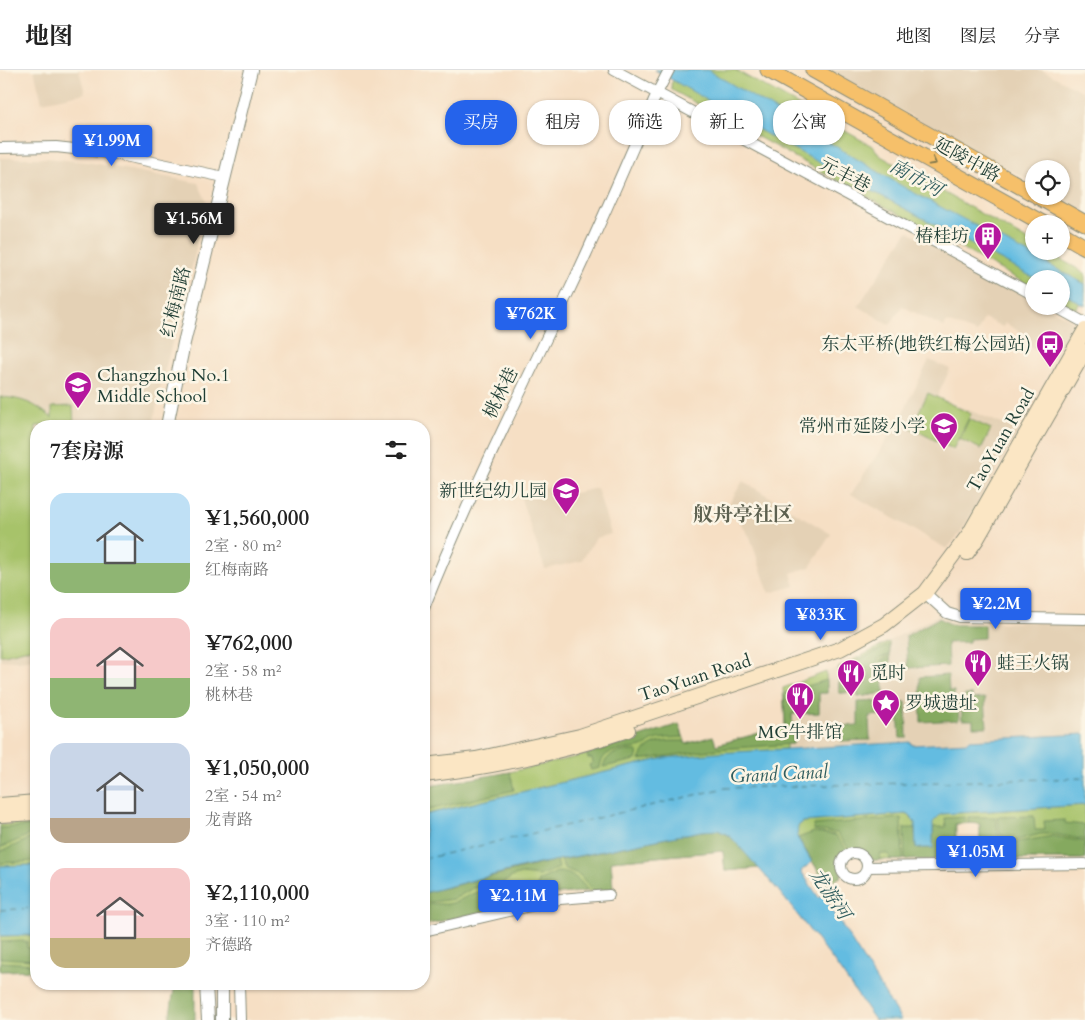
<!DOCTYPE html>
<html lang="zh">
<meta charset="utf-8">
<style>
:root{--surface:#fff;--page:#f6f6f6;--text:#222;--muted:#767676;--line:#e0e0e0;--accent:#2563eb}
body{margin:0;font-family:Cardo,"Noto Serif SC",serif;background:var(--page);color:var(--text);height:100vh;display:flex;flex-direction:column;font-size:19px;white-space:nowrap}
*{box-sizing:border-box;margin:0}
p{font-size:16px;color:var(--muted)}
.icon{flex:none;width:28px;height:28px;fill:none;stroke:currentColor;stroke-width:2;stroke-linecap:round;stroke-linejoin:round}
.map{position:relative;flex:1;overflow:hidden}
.drawer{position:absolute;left:30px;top:350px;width:400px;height:570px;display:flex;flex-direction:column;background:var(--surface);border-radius:20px;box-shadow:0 1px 4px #0004}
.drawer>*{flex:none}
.top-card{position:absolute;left:445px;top:30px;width:475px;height:45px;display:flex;gap:10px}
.buttons{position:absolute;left:1025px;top:90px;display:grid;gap:10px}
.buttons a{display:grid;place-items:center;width:45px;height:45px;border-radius:50%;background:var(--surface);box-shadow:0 1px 4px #0004;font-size:25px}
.price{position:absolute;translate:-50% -42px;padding:0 11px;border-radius:5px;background:var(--accent);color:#fff;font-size:16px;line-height:32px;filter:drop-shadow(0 1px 2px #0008)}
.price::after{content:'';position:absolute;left:50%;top:30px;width:15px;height:11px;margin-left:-8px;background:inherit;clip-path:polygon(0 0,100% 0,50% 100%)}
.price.current{background:#222;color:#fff}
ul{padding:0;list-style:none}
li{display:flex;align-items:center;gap:15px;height:125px;padding:0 20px}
li span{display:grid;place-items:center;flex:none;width:140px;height:100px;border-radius:15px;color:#555}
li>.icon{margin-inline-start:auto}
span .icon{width:60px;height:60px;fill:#fffc;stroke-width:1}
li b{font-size:21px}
h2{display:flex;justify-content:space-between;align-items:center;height:60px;padding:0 20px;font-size:21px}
.pill{padding:0 18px;border-radius:20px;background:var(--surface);box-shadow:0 1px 4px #0004;font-size:18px;line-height:45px}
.pill.current{background:var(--accent);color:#fff}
header{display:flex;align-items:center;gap:30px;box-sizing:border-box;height:70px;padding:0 25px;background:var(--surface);border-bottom:1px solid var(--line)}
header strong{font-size:24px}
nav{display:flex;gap:28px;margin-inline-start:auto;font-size:18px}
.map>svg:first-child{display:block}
.built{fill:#e4d1b5}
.green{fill:#a7c36a;stroke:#63804f}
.forest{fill:#85a95e;stroke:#527349}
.water{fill:#64bce1;stroke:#427c8a}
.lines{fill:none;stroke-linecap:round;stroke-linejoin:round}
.ferry{stroke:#305d5f;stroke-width:1;stroke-dasharray:6 5;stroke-linecap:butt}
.minor-casing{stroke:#8a8e7c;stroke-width:12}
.tertiary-casing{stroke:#8a8e7c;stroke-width:14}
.secondary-casing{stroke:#8a8e7c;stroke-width:16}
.primary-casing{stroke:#8a8e7c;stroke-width:17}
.minor{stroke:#fff;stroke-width:10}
.tertiary{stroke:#fff;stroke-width:12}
.secondary{stroke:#fbe6c4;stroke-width:14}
.primary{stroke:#f6c06b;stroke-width:15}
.oneway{stroke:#80784d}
.labels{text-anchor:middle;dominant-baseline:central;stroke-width:5;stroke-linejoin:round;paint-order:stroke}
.street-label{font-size:18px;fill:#1f3d34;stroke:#fcf5e5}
.poi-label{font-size:18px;fill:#1f3d34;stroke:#fcf5e5;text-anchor:end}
.water-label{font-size:19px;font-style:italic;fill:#305d5f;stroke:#fcf5e5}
.quarter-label{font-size:20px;font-weight:bold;fill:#5d6150;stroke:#fcf5e5}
</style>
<header>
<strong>地图</strong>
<nav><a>地图</a><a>图层</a><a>分享</a></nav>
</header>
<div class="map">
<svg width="1085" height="950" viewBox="0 0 1085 950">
<rect width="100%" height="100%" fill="#fcf5e5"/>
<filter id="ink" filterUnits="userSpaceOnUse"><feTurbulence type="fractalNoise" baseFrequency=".02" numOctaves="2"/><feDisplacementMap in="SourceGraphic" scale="10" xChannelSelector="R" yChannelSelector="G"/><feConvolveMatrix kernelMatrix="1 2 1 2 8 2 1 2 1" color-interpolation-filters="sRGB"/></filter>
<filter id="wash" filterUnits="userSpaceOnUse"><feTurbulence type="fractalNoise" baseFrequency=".0096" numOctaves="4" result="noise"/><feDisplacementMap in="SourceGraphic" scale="20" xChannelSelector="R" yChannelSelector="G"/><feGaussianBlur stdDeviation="1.12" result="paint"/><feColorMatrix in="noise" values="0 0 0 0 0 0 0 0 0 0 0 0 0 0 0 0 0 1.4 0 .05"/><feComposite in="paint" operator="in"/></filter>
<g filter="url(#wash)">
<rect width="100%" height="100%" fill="#f6dfc4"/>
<path class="built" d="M 34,0 L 79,0 L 85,23 L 42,32 Z
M 827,0 L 1042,0 L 1085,23 L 1085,141 L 1058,126 L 1061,126 L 1061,99 L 1034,99 L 1034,113 Z
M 0,88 L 45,88 L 87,92 L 198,113 L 206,130 L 193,193 L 159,322 L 153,356 L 36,356 L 36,589 L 18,591 L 0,590 Z
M 908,161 L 1034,230 L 1034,236 L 1046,236 L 1070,249 L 1072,253 L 1052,290 L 1027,275 L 1030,268 L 1005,253 L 1003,257 L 984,248 L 977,263 L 947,252 L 944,257 L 902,236 L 890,255 L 858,236 Z
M 929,290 L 950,299 L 937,327 L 1019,361 L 960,463 L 947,479 L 851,424 L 898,353 Z
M 743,411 L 831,464 L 810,497 L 791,503 L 795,516 L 769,523 L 750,467 L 728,435 Z
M 557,414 L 561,426 L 597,418 L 611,464 L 596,468 L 581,491 L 545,499 L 520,426 Z
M 938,545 L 953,552 L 1085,553 L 1085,664 L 969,670 L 969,672 L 911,675 L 911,672 L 786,679 L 783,618 L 842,596 Z"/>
<path class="green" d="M 679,0 L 735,0 L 874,77 L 879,85 L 1034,174 L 1034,181 L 1046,181 L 1085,203 L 1085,222 L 1077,238 L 1072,238 L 1061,233 L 1061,209 L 1034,209 L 1034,218 L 672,20 L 671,14 Z
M 928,323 L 971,344 L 953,379 L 911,358 Z
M 0,327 C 22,328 36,334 52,348 L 52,337 L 73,336 L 74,356 L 36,356 L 36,577 L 4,585 L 0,585 Z
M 969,349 L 991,359 L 981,379 L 960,369 Z
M 889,572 L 891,598 L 883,599 L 884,623 L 858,627 L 857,622 L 839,623 L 838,598 Z
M 826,602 L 827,623 L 819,623 L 819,643 L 792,644 L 793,674 L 786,674 L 786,679 L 665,688 L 424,745 L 424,717 L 479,709 L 585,685 L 679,654 L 686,674 L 713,666 L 716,675 L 785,656 L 783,618 Z
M 1085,735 L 1085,789 L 980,789 L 980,753 L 956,754 L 956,789 L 873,790 C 858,769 830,781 842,806 L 827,815 L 797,767 C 796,759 797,756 803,752 L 906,744 L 910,746 L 915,753 L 933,752 L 941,744 Z
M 36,752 L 36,795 L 0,796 L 0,755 Z
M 701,761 L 759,798 L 725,801 L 723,781 L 611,791 L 613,819 L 557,824 L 424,855 L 424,823 L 524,797 Z
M 33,865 L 33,872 L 36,872 L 36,900 L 0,901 L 0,866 Z"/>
<path class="forest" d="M 939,548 L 952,555 L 984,555 L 984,568 L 969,569 L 969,572 L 947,573 L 948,596 L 908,598 L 906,566 Z
M 889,575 L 890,585 L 879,588 L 868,610 L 862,613 L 839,606 L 838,600 Z
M 890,587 L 891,598 L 883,599 L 884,623 L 858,627 L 857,622 L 839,623 L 839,608 L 863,615 L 869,612 L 880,591 Z
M 948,605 L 949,621 L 954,621 L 954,632 L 958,632 L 959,650 L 921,652 L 920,607 Z
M 827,610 L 827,623 L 819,623 L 819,643 L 792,644 L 793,674 L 718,679 L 639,690 C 647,670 666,671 684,671 L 686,674 L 713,666 L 716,675 L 785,656 L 784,623 Z
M 965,625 L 972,625 L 972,629 L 985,628 L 987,657 L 973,657 L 973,650 L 962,650 L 961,632 L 965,631 Z
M 875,631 L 875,633 L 906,632 L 907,668 L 900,668 L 898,644 L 869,646 L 870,670 L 841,671 L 840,656 L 858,655 L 858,632 Z
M 679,654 L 683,667 C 673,668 662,667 652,671 C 648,673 646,676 642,677 C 627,682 602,675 600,698 L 591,700 L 589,695 L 593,693 L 592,688 L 588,688 L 587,684 Z
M 638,681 L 636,690 L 603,697 C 607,681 623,681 638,681 Z
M 510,702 L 514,720 L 424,741 L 424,717 Z
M 1034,746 L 1035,760 L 1045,760 L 1044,751 L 1065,750 L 1065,753 L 1085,755 L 1085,770 L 1054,764 L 1041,764 L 1013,771 L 1000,764 L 998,747 Z
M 965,747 L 965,753 L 955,754 L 956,789 L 905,790 L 904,758 L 915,758 L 916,778 L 933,778 L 933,757 L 946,757 L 945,748 Z
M 968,747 L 996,747 L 998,765 L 1012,773 L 1053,766 L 1085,772 L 1085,789 L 994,789 L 994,773 L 980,773 L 980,754 L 968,753 Z
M 901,748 L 903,790 L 890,790 L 889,784 L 880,784 L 880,790 L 873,790 L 860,779 L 850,780 L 837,763 L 814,760 L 814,755 Z
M 36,756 L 36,762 L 0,778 L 0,758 Z
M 718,760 L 730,766 L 759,798 L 725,801 L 723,781 L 611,791 L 613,819 L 593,821 L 580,805 L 564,798 L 561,790 L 701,761 Z
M 814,762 L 835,765 L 848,781 C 838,787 837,795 842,806 L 827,815 L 798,768 Z
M 36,766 L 36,791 L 0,793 L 0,782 Z
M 557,790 L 559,798 L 539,806 L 521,804 L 512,807 L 500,815 L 473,818 L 454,829 L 424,833 L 424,823 Z
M 557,802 C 573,802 580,810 588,821 L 541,826 L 537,817 L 538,811 Z
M 486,820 L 501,822 L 505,827 L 504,837 L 424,855 L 424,837 C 432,831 439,835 448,834 C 461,832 470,822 486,820 Z
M 27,871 L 27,878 L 36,878 L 36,890 L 0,888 L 0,872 Z
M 0,892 L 36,894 L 36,900 L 0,901 Z
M 175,914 L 195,914 L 195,950 L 169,950 Z"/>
<path class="water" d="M 655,0 L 708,0 L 907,119 L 1085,214 L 1085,236 L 1061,222 L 1061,209 L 1036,209 L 768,65 Z
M 1085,664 L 1085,735 L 941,744 L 933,752 L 933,778 L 916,778 L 915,753 L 911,746 L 906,744 L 803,752 L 798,756 L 797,767 L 812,792 L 801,801 L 819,828 L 823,825 L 901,950 L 875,950 L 832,889 L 778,820 L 730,766 L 718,760 L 701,761 L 524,797 L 424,823 L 424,745 L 665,688 L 718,683 L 911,672 L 912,675 L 968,672 L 969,670 Z
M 36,795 L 36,872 L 33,872 L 33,865 L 0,866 L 0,796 Z"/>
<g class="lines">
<path class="ferry" d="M 424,789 L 725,718 L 1085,708
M 0,840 L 36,838"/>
</g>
</g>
<g filter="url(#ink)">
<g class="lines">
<g class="minor-casing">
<path id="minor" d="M 614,0 L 1034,225
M 0,78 L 56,77 L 110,83 L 224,107
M 1054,236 L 1085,253
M 925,523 L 947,543 L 960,547 L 1085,549
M 424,538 C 467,430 519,326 569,221 C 600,156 628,89 657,23 L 669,0
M841 796a13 13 0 1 1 26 0a13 13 0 1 1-26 0Z
M 867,797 L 1085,794
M 424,861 L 560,829 L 609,825
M 239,914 L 240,950"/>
</g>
<g class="tertiary-casing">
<path id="tertiary" d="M 167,356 L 184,273 L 251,0
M 206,914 L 208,950
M 222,914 L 222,950"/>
</g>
<g class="secondary-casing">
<path id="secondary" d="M 967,483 L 977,469 L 1085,281
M 424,695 L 476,689 L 580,666 L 840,579 L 884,555 L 925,523 L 969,464 L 1085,260
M 424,705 C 493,697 561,683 628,660
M 0,735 L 36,732
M 0,745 L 36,743"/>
</g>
<g class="primary-casing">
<path id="primary" d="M 768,0 L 1044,154
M 813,0 L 1034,124
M 1037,126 L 1085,153
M 1061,163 L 1085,177"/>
</g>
<use href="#minor" class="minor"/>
<use href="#tertiary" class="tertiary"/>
<use href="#secondary" class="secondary"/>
<use href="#primary" class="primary"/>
</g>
<defs><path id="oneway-chevron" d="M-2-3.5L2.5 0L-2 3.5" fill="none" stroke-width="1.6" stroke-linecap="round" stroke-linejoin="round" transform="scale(1.25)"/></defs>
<use class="oneway" href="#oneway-chevron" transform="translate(933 92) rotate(29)"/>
</g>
<defs>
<g id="building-pin" transform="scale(1.4375)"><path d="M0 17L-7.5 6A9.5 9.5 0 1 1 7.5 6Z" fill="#b5179e" stroke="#fcf5e5"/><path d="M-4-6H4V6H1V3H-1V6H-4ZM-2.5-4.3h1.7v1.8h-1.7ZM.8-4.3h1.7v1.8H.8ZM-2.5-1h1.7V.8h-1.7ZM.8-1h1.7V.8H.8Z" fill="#fff"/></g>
<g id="bus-pin" transform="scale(1.4375)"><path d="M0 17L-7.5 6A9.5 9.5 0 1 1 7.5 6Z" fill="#b5179e" stroke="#fcf5e5"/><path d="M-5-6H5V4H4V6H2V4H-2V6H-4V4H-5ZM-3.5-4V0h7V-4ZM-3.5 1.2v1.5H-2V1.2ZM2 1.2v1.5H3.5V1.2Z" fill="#fff"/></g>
<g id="school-pin" transform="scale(1.4375)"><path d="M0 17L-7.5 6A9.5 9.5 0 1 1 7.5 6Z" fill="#b5179e" stroke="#fcf5e5"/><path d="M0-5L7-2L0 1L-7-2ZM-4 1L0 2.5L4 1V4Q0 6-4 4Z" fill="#fff"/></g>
<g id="restaurant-pin" transform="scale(1.4375)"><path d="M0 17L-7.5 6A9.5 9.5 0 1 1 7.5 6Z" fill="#b5179e" stroke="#fcf5e5"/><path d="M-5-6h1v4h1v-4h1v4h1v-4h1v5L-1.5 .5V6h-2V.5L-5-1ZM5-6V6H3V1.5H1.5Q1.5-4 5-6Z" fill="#fff"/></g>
<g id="sight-pin" transform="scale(1.4375)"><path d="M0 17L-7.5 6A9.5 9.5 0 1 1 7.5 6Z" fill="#b5179e" stroke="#fcf5e5"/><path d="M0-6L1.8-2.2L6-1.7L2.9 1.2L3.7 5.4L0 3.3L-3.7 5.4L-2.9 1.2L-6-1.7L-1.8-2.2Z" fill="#fff"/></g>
</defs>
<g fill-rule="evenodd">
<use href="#building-pin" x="988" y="166"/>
<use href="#bus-pin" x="1050" y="274"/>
<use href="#school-pin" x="78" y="315"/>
<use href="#school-pin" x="944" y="356"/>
<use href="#school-pin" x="566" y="421"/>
<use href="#restaurant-pin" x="978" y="593"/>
<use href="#restaurant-pin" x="851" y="603"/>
<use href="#restaurant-pin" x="800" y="626"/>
<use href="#sight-pin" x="886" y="633"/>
</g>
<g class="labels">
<g class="street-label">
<text transform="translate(967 90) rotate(29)">延陵中路</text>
<text transform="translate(845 105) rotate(28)">元丰巷</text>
<text transform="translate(176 232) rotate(-76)">红梅南路</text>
<text transform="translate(501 323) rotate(-64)">桃林巷</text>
<text transform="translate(1001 370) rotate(-60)">TaoYuan Road</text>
<text transform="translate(695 608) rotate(-18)">TaoYuan Road</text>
</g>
<g class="poi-label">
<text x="969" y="166">椿桂坊</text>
<text x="1031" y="274">东太平桥(地铁红梅公园站)</text>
<text x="97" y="305" text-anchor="start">Changzhou No.1<tspan x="97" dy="21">Middle School</tspan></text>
<text x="925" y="356">常州市延陵小学</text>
<text x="547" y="421">新世纪幼儿园</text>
<text x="997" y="593" text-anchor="start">蛙王火锅</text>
<text x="870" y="603" text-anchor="start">觅时</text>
<text x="905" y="633" text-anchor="start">罗城遗址</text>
<text x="800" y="662" text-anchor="middle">MG牛排馆</text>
</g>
<g class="water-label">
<text transform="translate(916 108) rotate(29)">南市河</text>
<text transform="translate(779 704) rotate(-3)">Grand Canal</text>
<text transform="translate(830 824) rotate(56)">龙游河</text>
</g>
<g class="quarter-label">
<text x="743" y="444">舣舟亭社区</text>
</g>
</g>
</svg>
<div class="buttons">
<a><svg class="icon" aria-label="locate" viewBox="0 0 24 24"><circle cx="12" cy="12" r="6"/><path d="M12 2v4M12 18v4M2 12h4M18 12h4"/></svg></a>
<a>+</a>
<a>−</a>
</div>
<b class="price" style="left:112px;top:97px">¥1.99M</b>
<b class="price current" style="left:194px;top:175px">¥1.56M</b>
<b class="price" style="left:531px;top:270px">¥762K</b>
<b class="price" style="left:996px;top:560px">¥2.2M</b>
<b class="price" style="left:821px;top:571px">¥833K</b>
<b class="price" style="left:976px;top:808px">¥1.05M</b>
<b class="price" style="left:518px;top:852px">¥2.11M</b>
<div class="top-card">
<a class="pill current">买房</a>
<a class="pill">租房</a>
<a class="pill">筛选</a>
<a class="pill">新上</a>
<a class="pill">公寓</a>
</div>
<section class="drawer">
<h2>7套房源<svg class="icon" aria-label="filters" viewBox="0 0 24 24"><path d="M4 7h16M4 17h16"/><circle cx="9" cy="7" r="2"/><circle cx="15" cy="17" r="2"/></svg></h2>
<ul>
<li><span style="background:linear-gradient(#bfe0f5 70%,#8fb573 0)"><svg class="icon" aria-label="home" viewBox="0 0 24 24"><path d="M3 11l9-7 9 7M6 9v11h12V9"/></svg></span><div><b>¥1,560,000</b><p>2室 · 80 m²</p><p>红梅南路</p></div></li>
<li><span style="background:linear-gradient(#f6c9c9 60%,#8fb573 0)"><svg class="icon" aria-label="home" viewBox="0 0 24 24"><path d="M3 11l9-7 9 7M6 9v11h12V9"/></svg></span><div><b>¥762,000</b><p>2室 · 58 m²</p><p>桃林巷</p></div></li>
<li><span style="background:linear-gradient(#c9d6e8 75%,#b9a48a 0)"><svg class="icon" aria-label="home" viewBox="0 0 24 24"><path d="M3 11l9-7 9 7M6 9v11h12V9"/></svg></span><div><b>¥1,050,000</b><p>2室 · 54 m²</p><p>龙青路</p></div></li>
<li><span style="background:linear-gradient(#f6c9c9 70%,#c2b280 0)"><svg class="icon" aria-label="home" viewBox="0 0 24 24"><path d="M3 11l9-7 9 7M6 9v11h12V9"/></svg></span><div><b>¥2,110,000</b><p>3室 · 110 m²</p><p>齐德路</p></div></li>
</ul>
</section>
</div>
